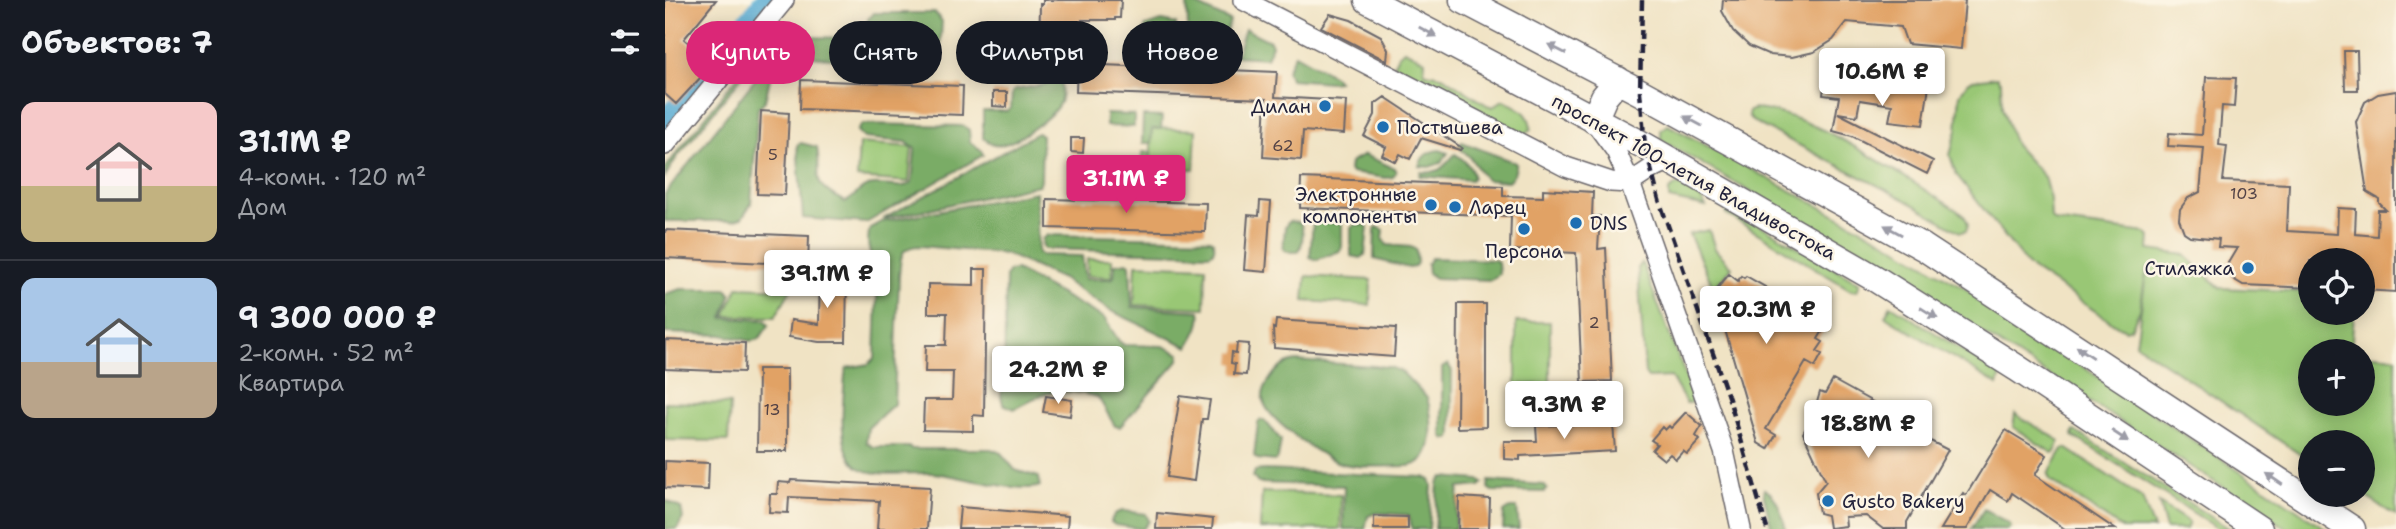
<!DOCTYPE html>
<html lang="ru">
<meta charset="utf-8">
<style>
:root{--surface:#171b24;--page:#242831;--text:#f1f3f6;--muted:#9ea1a6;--line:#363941;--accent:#db2777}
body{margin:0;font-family:"Shantell Sans",sans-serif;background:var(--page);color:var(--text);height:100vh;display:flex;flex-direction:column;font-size:26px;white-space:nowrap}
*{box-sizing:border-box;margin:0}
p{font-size:23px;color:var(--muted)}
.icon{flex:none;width:38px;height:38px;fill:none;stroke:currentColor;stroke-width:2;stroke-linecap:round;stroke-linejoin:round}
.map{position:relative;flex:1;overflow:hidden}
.drawer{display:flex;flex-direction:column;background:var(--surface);width:665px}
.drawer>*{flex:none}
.banner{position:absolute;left:21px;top:21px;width:665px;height:63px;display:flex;gap:14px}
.tools{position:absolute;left:1633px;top:248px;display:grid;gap:14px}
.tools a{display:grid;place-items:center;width:77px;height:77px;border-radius:50%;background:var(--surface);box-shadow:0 4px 18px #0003;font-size:35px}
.price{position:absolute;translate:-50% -60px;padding:0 16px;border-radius:7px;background:#fff;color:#222;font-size:23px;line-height:46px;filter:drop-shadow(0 2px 4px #0008)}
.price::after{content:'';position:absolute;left:50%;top:42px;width:21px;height:16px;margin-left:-10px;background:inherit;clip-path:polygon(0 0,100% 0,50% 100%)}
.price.selected{background:var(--accent);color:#fff}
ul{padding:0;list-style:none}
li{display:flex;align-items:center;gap:21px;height:175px;padding:0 21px}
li+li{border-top:2px solid var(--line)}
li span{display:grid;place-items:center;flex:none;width:196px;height:140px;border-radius:14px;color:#555}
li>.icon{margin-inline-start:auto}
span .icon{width:84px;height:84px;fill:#fffc;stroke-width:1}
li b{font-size:30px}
h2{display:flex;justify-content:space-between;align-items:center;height:84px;padding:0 21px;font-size:30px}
.tag{padding:0 24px;border-radius:32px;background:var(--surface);box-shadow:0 4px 18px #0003;font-size:24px;line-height:63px}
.tag.selected{background:var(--accent);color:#fff}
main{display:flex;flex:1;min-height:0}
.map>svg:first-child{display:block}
.green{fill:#99c775;stroke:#5e7458;stroke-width:2}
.forest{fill:#7aac66;stroke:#4e6750;stroke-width:2}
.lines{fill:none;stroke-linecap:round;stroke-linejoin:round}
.river{stroke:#59acd4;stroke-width:26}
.building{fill:#e1a265}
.secondary-casing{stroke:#6a666b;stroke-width:22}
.primary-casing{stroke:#6a666b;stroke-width:25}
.highway-casing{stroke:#6a666b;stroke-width:29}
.secondary{stroke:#fff;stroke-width:19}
.primary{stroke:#fff;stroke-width:23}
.highway{stroke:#fff;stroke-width:26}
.rail{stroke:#22223b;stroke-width:4.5;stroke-dasharray:10 5;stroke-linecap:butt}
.oneway{fill:#9c9ca7}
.poi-dot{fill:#1f6fb2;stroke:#fcf5e5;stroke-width:2.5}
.labels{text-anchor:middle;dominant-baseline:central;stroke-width:5;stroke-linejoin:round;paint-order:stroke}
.number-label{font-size:16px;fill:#524246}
.poi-label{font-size:19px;fill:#22223b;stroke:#fcf5e5;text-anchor:start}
.street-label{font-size:19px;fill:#22223b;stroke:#fcf5e5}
</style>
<main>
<section class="drawer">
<h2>Объектов: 7<svg class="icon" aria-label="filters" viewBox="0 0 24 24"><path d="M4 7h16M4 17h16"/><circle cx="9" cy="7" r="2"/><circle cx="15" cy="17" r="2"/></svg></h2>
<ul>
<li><span style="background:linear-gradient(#f6c9c9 60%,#c2b280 0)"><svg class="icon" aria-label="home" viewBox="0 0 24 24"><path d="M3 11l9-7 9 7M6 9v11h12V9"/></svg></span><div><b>31.1M ₽</b><p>4-комн. · 120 m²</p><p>Дом</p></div></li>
<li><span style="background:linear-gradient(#a9c7e8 60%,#b9a48a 0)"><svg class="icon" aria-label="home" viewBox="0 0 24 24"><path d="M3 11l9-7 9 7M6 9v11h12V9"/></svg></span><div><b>9 300 000 ₽</b><p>2-комн. · 52 m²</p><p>Квартира</p></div></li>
</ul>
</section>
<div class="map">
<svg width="1731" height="529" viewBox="0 0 1731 529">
<rect width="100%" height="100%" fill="#fcf5e5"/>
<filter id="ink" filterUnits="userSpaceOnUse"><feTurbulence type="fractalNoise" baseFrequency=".0143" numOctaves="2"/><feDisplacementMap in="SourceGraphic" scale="14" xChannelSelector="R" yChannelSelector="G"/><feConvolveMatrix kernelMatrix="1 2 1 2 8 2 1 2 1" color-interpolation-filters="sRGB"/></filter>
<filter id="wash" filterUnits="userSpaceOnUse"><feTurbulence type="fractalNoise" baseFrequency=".00686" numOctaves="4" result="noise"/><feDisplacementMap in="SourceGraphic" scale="28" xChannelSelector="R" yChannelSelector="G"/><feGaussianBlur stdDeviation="1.57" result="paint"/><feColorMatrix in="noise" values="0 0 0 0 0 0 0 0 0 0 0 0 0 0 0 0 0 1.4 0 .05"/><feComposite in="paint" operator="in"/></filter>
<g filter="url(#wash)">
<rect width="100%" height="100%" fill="#f0e3c4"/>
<path class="green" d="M 305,43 L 329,49 L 328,67 L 308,66 Z
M 739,50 L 760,60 L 759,72 C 766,75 773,74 779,77 L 822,105 L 828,107 L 838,100 C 852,107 865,111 866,129 L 859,135 L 733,70 L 729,64 L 733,55 Z
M 1332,77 L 1336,83 L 1337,107 L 1350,145 L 1379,177 L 1385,199 L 1386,218 L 1389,221 L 1481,233 L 1485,237 L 1484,250 L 1520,255 L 1555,288 L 1645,292 L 1645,313 L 1689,313 L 1686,352 L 1645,352 L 1645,404 L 1698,404 L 1698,354 L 1731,357 L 1731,516 L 1698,495 L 1698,443 L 1645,443 L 1645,461 L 1471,344 L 1482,267 L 1475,310 L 1466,328 L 1461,330 L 1454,327 L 1363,266 L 1291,174 L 1285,155 L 1292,130 L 1295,94 L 1302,83 L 1308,80 Z
M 1090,109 C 1149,113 1233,174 1284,205 C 1293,211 1308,219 1301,231 L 1295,232 L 1239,199 L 1087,121 L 1083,115 L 1084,111 Z
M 1003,125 L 1216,239 L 1298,287 L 1661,529 L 1623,529 L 1205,261 L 996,140 L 996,130 Z
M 487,128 L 531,130 L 529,169 L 485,167 Z
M 194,143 L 247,147 L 244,182 L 192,178 Z
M 1012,185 C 1027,187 1034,194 1041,207 L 1004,199 L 1004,190 Z
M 1062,206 L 1195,283 L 1192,291 L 1186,290 L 1061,214 Z
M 1044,230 L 1050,249 L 1067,267 L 1049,289 L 1024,234 Z
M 422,259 L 447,259 L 447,277 L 422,276 Z
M 977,263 L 1026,390 L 1028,399 L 1026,403 L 1021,403 L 1006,377 L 983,378 L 980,374 L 973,268 Z
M 471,264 L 541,267 L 540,308 L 469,305 Z
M 641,276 L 706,280 L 705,305 L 639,301 Z
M 73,287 L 126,289 L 110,317 L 60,316 Z
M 1226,305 L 1336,375 L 1333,385 L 1220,316 Z
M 851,322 L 885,322 L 885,384 L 851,385 Z
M 0,402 L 65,404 L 63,441 L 0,440 Z
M 1350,414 L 1395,441 L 1390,452 L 1387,453 L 1348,427 Z
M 1409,431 L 1411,432 L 1565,529 L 1554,529 L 1408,436 Z
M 1401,448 L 1477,498 L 1489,529 L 1458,529 L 1385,480 L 1383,474 L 1398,449 Z
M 597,492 L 676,495 L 675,529 L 595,529 Z
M 1494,503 L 1522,521 L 1524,523 L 1521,529 L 1501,529 Z"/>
<path class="forest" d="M 522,0 L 565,21 L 553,56 L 524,56 Z
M 209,13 L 270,13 L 277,21 L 275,51 L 265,61 L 251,63 L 150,57 L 126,51 L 126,44 L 130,40 L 137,37 L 190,38 L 202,31 L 203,19 Z
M 496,21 L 511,24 L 513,54 L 483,54 C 476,46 477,35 481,26 Z
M 580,29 L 605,41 L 607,45 L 601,58 L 571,56 Z
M 91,53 L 94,56 L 12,157 L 0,177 L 0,169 L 10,155 Z
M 630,54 L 669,76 L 673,81 L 665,82 L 625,79 L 622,70 Z
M 109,59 L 117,64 L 115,69 L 106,74 L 100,101 L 93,108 L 86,204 L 77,218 L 67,221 L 0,221 L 0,194 L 102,64 Z
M 394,78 L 396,80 C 396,87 398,96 395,102 C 389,116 348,146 333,145 C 327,145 323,141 318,138 L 318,111 L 343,111 L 346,108 L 347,92 L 350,90 L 378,85 Z
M 441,114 L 469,115 L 469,127 L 441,126 Z
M 478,116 L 497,117 L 496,129 L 487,129 L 486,143 L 477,143 Z
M 197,124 L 299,126 L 304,130 L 305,142 L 316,150 L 318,155 L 201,223 L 138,218 L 132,145 L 136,143 L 152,147 C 158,180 142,182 180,202 C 191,198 194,186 208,185 C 220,183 236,190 247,183 L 250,149 L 241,142 L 199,138 L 192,131 Z
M 372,133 L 377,135 L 376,180 L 374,185 L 218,219 Z
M 797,142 L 851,163 C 852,169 848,177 843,181 L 821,180 L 804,156 L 793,147 Z
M 775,150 L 783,153 L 776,163 L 764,167 L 754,166 C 757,155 764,151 775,150 Z
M 477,152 L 486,152 L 485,167 L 495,167 L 494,179 L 476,179 Z
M 790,154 C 798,158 808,168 808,177 L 806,180 L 755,176 L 756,172 C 774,174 779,167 790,154 Z
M 699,155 L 729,168 L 731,172 L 728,177 L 721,178 L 686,173 L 684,170 L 685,163 Z
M 440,166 L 468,166 L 467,178 L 439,178 Z
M 371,192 L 373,253 L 376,255 L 417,256 L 420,279 L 446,279 L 449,277 L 450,264 L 462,262 L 465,264 L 467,307 L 535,311 C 538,324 529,336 523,347 L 444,310 L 397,279 L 341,254 L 256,246 C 234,246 236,257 234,276 L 229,404 L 203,428 L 201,442 L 208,447 L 243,447 L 247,449 L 326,449 L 336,453 L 350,470 L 374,477 L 375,486 C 355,494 292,475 268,473 C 250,472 207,478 193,467 C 170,448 179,400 180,374 L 182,368 L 204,364 L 210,358 L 213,267 C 203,256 201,241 205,228 L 216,222 Z
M 624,221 L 635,223 C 639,230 638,246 633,252 L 623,252 L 618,249 L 620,227 Z
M 648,222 L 674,223 L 677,225 L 677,247 L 675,251 L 651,260 L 645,257 Z
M 691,224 L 701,225 L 703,227 L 700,255 L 696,258 L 686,256 L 686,228 Z
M 712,227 L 719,230 L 718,239 L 722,245 L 746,247 L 751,250 L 752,263 L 749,267 L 744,268 L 709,259 L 710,230 Z
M 383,235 L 546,239 C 551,243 550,251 545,254 L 381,249 L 378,248 L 377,239 Z
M 766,258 L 830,260 L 833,263 L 834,274 L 826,280 L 770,278 L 763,273 L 762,264 Z
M 351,270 L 439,318 L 454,341 L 459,345 L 498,346 L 515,354 L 514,360 L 455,427 L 450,426 L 433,397 C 390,387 386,389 349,409 L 338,404 L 336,396 L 339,373 L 341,276 L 344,271 Z
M 16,289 L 62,289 L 66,295 L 58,318 L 100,320 L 104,325 L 94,339 L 86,341 L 57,335 L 0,333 L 0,294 Z
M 631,361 L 725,367 L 737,372 L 762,398 C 768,419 772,463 743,466 C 723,466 690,469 672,462 C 654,454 601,420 598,399 C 597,393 601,384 605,379 C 611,369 620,363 631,361 Z
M 783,364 L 787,371 L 787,436 L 784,439 L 780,439 L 777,435 L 777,368 Z
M 595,420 L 600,421 L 616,440 L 613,458 L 610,461 L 592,459 L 589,456 L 593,423 Z
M 600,470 L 759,477 L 765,480 L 767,486 L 764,529 L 747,529 L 743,515 L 711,513 L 703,516 L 700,529 L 678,529 L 679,486 L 593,483 L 588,477 L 590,471 Z
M 778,477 L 814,480 L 818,483 L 815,486 L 794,488 L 790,529 L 770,529 L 773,483 Z
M 824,481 L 879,485 L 882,489 L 879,492 L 827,491 L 823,488 Z
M 1099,489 C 1113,495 1117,515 1121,529 L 1107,529 L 1098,493 Z
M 0,500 L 16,508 L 18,518 L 12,529 L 0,529 Z
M 845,508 L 852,508 L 854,529 L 838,529 L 839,512 Z
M 1319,509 L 1345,524 L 1346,527 L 1343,529 L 1306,529 Z
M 459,511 L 481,514 L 484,521 L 478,529 L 450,525 L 446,522 C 448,514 451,512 459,511 Z"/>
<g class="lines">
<path class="river" d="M 0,124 L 104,0"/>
</g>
<g id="blocks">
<path class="building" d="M 0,0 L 51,0 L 19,39 L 48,64 L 11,104 L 0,94 Z
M 378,0 L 456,0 L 455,18 L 450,18 L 450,20 L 417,20 L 416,53 L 374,52 L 375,4 L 378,4 Z
M 1058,0 L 1300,0 L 1296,49 L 1242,44 L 1236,27 L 1182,22 L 1168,40 L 1149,52 L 1127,57 L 1105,55 L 1084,46 L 1068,31 L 1057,11 Z
M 665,14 L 686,20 L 716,36 L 723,50 L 722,61 L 656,27 Z
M 1679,51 L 1692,51 L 1693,90 L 1680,90 Z
M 412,64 L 612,72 L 610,97 L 681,101 L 679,134 L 638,131 L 636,160 L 598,157 L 601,99 L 411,92 Z
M 1232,68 L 1266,73 L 1258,125 L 1224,121 L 1227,105 L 1195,100 L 1192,116 L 1173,113 L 1268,161 L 1262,174 L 1187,136 L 1168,131 L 1174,97 L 1158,95 L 1161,71 L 1230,82 Z
M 1541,77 L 1571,78 L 1569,107 L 1557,106 L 1554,145 L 1562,146 L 1558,181 L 1624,184 L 1622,231 L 1672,234 L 1673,208 L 1691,209 L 1690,234 L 1712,236 L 1713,210 L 1721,210 L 1714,203 L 1714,199 L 1702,192 L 1691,122 L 1700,102 L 1713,94 L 1731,91 L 1731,292 L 1698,290 L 1698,261 L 1645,261 L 1645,288 L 1578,285 L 1568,279 L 1564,271 L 1563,263 L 1572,248 L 1553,247 L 1554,239 L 1525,236 L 1519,232 L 1514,219 L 1515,209 L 1523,198 L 1535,192 L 1539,148 L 1503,146 L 1504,133 L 1537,135 Z
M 136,80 L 298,86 L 297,115 L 135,109 Z
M 328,92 L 342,92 L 342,107 L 328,106 Z
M 720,97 L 797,148 L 795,150 L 756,138 L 745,159 L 735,154 L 731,162 L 717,155 L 721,147 L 699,136 L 710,115 L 710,104 Z
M 96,111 L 124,113 L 120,195 L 92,194 Z
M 406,138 L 419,138 L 418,153 L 406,152 Z
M 636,178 L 838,186 L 838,196 L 878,197 L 878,189 L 928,192 L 927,216 L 935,216 L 933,249 L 941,248 L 947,381 L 917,382 L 911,253 L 845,250 L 846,216 L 635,208 Z
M 382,199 L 541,203 L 540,232 L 382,228 Z
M 595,201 L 606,202 L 601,272 L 579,270 L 583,215 L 594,216 Z
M 0,230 L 144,236 L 143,265 L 0,258 Z
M 155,266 L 182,267 L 181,342 L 154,342 L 124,337 L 126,320 L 154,324 Z
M 309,269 L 321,269 L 319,416 L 308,415 L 308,431 L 258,430 L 259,400 L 287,400 L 288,372 L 260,372 L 261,345 L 281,345 L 282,313 L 263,313 L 263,284 L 309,285 Z
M 1064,274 L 1073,281 L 1076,276 L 1079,278 L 1081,276 L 1140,310 L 1138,314 L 1161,326 L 1153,339 L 1158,342 L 1152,351 L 1157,354 L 1150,367 L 1141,362 L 1101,429 L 1111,435 L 1103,449 L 1093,443 L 1049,292 Z
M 793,304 L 821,304 L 821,427 L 792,428 Z
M 611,320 L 731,328 L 729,357 L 609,348 L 608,328 L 610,329 Z
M 0,340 L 80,343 L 79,372 L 0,369 Z
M 572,343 L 584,344 L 581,375 L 569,374 L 570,364 L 566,363 L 567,352 L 571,353 Z
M 93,369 L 122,369 L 122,451 L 92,451 Z
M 1168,380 L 1251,426 L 1248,432 L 1283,450 L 1242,522 L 1242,529 L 1218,529 L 1201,516 L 1180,517 L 1181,526 L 1164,528 L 1162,515 L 1154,513 L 1151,493 L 1161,481 L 1138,433 L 1148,416 L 1155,392 L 1160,394 Z
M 381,396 L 407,400 L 405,416 L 378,412 Z
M 515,396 L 545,400 L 542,419 L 537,419 L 529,481 L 502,477 Z
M 1021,412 L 1037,426 L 1031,436 L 1035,440 L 1022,454 L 1018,451 L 1011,459 L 1005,454 L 999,460 L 987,450 L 992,444 L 986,440 L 997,427 L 1000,430 L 1004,426 L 1006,428 L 1009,425 Z
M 948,423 L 950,451 L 855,456 L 855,460 L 839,459 L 839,441 L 872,441 L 871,426 Z
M 1341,430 L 1382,455 L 1370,475 L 1450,529 L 1400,529 L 1347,493 L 1343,501 L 1325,490 L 1302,529 L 1276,529 L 1298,493 L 1301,495 Z
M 0,461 L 44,463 L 43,490 L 0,488 Z
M 126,480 L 265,487 L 262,529 L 212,529 L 214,501 L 124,497 L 123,513 L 104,512 L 105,494 L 112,494 L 113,482 L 125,483 Z
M 794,497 L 825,499 L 824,529 L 793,529 Z
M 295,507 L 403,516 L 402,529 L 293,529 Z
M 492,513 L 548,519 L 547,529 L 491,529 Z
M 709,516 L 743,517 L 743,529 L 709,529 Z"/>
</g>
</g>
<g filter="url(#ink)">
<use href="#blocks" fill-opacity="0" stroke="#6a666b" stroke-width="2"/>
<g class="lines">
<g class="secondary-casing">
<path id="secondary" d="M 578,0 L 901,167 L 946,182 L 965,183
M 929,121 L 951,151 L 965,183 L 1059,451 L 1076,529
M 0,145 L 119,0
M 965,183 L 986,169 L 1005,160"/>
</g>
<g class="primary-casing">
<path id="primary" d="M 0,140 L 0,141"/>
</g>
<g class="highway-casing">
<path id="highway" d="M 703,0 L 980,146 L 1211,279 L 1352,368 L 1594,529
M 798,0 L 975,92 L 1258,247 L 1687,529
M 929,120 L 939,97 L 953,80"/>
</g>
<use href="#secondary" class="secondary"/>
<use href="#primary" class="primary"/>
<use href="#highway" class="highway"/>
<path class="rail" d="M 977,0 L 975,92 L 980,146 L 994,200 L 1065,402 L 1102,529"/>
</g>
<defs><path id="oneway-solid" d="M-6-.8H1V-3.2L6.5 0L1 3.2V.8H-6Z" transform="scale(1.75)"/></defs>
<g class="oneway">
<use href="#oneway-solid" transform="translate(763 32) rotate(28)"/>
<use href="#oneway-solid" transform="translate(892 49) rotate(-153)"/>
<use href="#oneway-solid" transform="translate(1028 121) rotate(-151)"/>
<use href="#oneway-solid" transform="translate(1228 230) rotate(-151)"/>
<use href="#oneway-solid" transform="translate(1264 313) rotate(32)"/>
<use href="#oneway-solid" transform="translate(1420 352) rotate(-146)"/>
<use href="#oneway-solid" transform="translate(1455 436) rotate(33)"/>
<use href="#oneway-solid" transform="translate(1609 479) rotate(-146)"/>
</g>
</g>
<g class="poi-dot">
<circle cx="660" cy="106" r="7"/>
<circle cx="718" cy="127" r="7"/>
<circle cx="766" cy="205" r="7"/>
<circle cx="790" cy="207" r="7"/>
<circle cx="911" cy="223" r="7"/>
<circle cx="859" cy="229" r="7"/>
<circle cx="1583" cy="268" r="7"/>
<circle cx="1163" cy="501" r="7"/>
</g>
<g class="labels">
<g class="number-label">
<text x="618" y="145">62</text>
<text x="108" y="154">5</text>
<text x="1579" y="193">103</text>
<text x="929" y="322">2</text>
<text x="107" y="409">13</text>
</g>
<g class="poi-label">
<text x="646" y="106" text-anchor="end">Дилан</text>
<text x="732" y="127">Постышева</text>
<text x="752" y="194" text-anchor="end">Электронные<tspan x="752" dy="22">компоненты</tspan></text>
<text x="804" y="207">Ларец</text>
<text x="925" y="223">DNS</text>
<text x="859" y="251" text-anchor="middle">Персона</text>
<text x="1569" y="268" text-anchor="end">Стиляжка</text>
<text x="1177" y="501">Gusto Bakery</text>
</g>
<g class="street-label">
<text transform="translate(1029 177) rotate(29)">проспект 100-летия Владивостока</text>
</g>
</g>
</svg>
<div class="tools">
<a><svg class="icon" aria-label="locate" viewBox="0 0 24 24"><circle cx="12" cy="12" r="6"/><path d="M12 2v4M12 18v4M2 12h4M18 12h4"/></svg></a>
<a>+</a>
<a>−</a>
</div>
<b class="price" style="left:1217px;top:108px">10.6M ₽</b>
<b class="price selected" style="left:461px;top:215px">31.1M ₽</b>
<b class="price" style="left:162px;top:310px">39.1M ₽</b>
<b class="price" style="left:1101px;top:346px">20.3M ₽</b>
<b class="price" style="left:393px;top:406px">24.2M ₽</b>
<b class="price" style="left:899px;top:441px">9.3M ₽</b>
<b class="price" style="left:1203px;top:460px">18.8M ₽</b>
<div class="banner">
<a class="tag selected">Купить</a>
<a class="tag">Снять</a>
<a class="tag">Фильтры</a>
<a class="tag">Новое</a>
</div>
</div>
</main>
